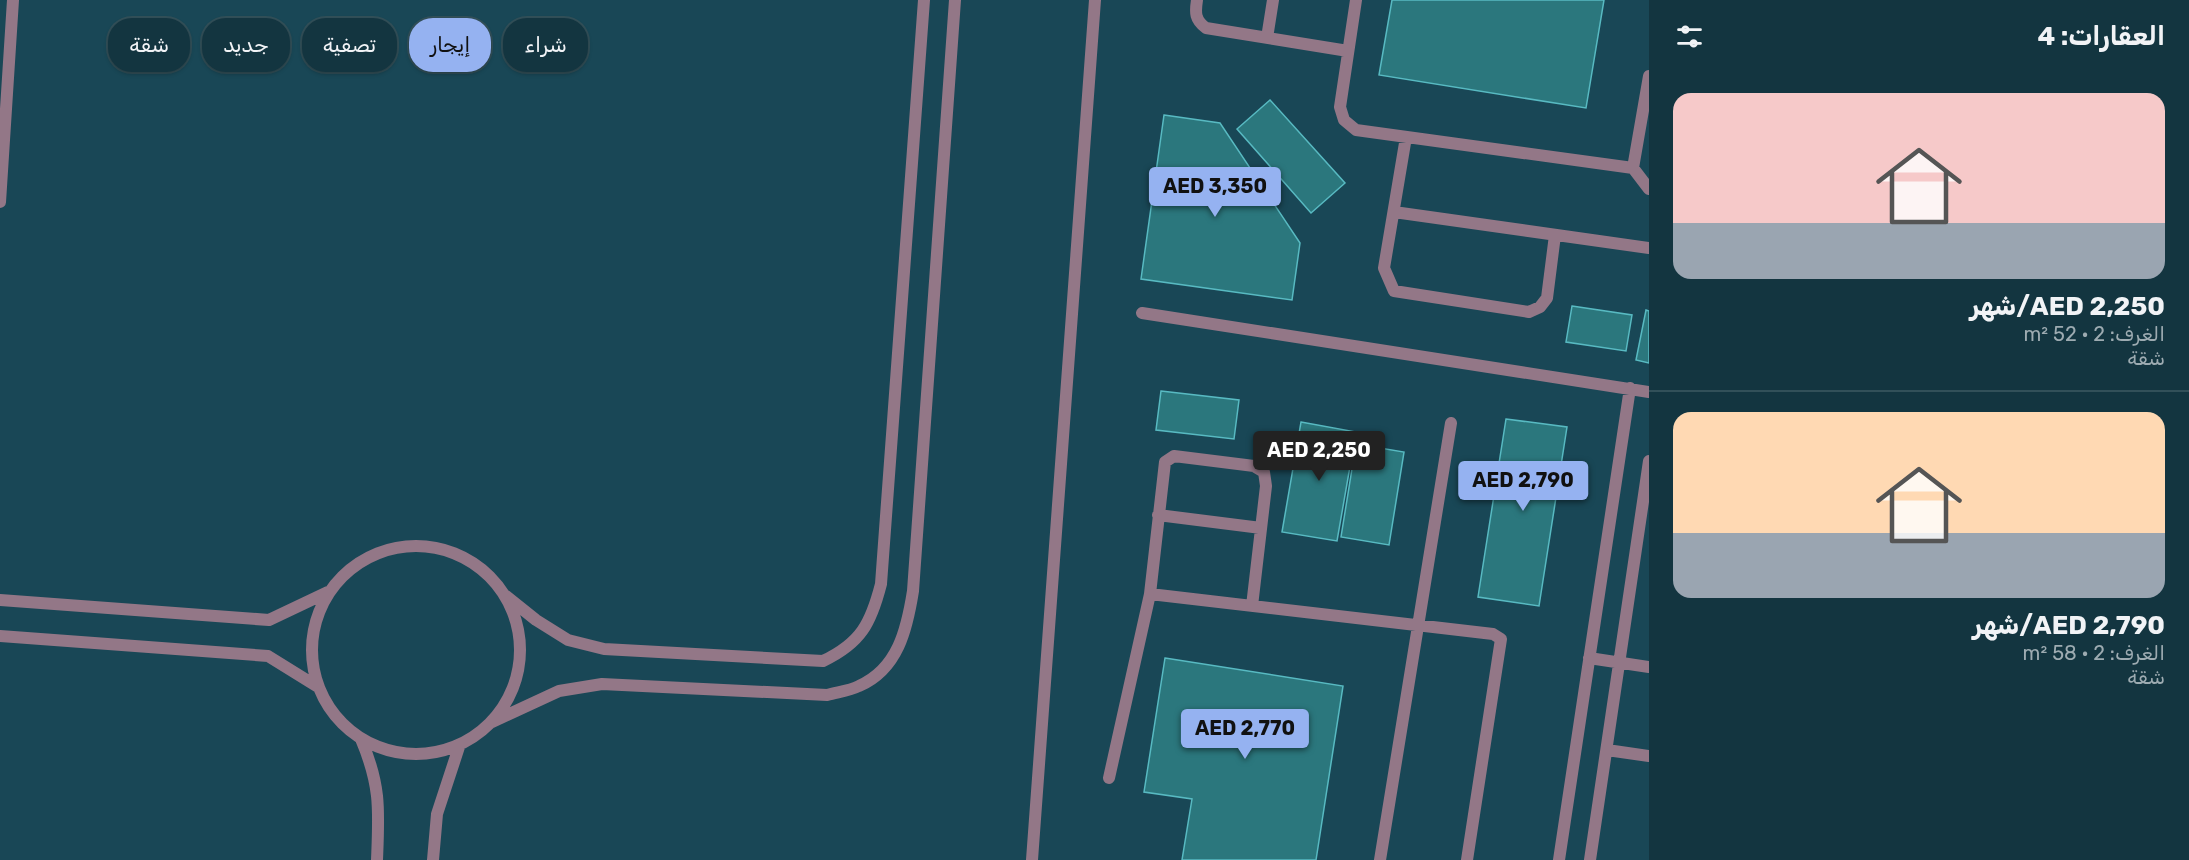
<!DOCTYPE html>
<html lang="ar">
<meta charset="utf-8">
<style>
:root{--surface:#133540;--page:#20404b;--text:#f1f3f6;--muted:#9dabb1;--line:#325059;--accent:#95b2f1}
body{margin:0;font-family:Rubik,Cairo,sans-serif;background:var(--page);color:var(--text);direction:rtl;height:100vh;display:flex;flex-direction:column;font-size:22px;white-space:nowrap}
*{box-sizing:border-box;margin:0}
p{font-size:20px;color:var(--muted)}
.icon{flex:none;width:33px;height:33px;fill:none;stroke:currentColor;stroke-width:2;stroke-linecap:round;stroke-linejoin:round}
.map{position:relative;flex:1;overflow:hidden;direction:ltr}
.drawer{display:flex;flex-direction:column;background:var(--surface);width:540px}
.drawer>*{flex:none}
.banner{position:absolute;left:18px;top:18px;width:570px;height:54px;direction:rtl;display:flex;gap:12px}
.price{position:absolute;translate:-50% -51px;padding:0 14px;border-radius:6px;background:var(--accent);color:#111;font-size:20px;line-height:39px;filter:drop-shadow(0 2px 3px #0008)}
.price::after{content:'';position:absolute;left:50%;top:36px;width:18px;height:14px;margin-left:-9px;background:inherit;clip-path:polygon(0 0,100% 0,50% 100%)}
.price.on{background:#222;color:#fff}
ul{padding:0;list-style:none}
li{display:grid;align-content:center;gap:12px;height:318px;padding:0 24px}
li+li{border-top:2px solid var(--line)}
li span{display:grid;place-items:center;height:186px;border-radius:18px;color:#555}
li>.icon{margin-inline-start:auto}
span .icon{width:108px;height:108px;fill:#fffc;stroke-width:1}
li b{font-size:26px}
h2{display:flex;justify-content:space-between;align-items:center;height:72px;padding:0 24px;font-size:26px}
.pill{padding:0 21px;border-radius:24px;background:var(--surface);box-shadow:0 2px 4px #0004,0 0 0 2px var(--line);font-size:21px;line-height:54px}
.pill.on{background:var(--accent);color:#111}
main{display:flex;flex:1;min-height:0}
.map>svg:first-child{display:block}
.building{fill:#2b777d;stroke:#58bac2;stroke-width:1.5}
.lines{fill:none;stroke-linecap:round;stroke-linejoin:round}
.lane{stroke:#937787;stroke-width:12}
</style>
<main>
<section class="drawer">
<h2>العقارات: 4<svg class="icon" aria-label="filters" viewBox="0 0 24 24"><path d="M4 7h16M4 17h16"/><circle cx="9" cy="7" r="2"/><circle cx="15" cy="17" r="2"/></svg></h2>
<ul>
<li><span style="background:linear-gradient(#f6c9c9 70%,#9aa5b1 0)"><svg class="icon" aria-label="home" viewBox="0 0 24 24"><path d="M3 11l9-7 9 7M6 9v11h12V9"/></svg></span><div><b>AED 2,250/شهر</b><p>الغرف: 2 · 52 m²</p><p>شقة</p></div></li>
<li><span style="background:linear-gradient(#ffd9b3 65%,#9aa5b1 0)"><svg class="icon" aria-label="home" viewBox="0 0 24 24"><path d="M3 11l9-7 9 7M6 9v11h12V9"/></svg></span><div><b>AED 2,790/شهر</b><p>الغرف: 2 · 58 m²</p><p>شقة</p></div></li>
</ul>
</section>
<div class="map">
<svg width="1649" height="860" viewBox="0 0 1649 860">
<rect width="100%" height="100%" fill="#194756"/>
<path class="building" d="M 1392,0 L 1604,0 L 1586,108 L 1379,75 Z
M 1270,100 L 1345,183 L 1311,213 L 1237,129 Z
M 1164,115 L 1220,123 L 1300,243 L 1292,300 L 1141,279 Z
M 1572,306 L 1632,315 L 1626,351 L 1566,342 Z
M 1646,310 L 1649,311 L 1649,363 L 1636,360 Z
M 1161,391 L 1239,400 L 1234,439 L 1156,430 Z
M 1506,419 L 1567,427 L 1539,606 L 1478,597 Z
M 1301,422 L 1356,432 L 1337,541 L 1282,532 Z
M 1356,444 L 1404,452 L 1389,545 L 1341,537 Z
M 1165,658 L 1343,686 L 1316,860 L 1182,860 L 1192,799 L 1144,792 Z"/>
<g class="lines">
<path class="lane" d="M 1197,0 C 1195,13 1195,20 1206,28 L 1348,51
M 1356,0 L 1340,107 L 1344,120 L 1356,130 L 1633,168 L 1649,189
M 1267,38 L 1273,0
M 1406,137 L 1384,268 L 1394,291 L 1529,312 L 1540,307 L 1547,298 L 1555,235
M 1633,168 L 1649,76
M 0,202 L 13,0
M 1394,212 L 1649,248
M 1142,313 L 1649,392
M 1158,515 L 1261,528
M312 650a104 104 0 1 1 208 0a104 104 0 1 1-208 0Z
M 1150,594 L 1493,634 L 1501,639 L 1467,860
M 506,596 L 536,620 L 568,640 L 604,649 L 823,661 C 861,643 871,623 881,584 L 924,0
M 0,600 L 269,620 L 328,592
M 0,636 L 268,656 L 318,687
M 1589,658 L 1649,667
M 492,722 L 559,691 L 602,684 L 827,695 C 837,692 849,691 859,686 C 898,669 907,629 913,591 L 955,0
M 361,739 C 381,786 379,810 377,860
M 1607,750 L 1649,756
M 1109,778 L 1150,594 L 1165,462 L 1174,456 L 1254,466 L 1264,472 L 1266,486 L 1252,606
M 433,860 L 437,814 L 460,744
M 1032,860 L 1095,0
M 1380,860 L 1451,423
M 1559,860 L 1630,388
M 1590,860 L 1649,461"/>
</g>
</svg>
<b class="price" style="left:1215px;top:218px">AED 3,350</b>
<b class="price on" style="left:1319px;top:482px">AED 2,250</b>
<b class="price" style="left:1523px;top:512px">AED 2,790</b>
<b class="price" style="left:1245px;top:760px">AED 2,770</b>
<div class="banner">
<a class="pill">شراء</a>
<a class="pill on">إيجار</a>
<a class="pill">تصفية</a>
<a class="pill">جديد</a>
<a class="pill">شقة</a>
</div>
</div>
</main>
